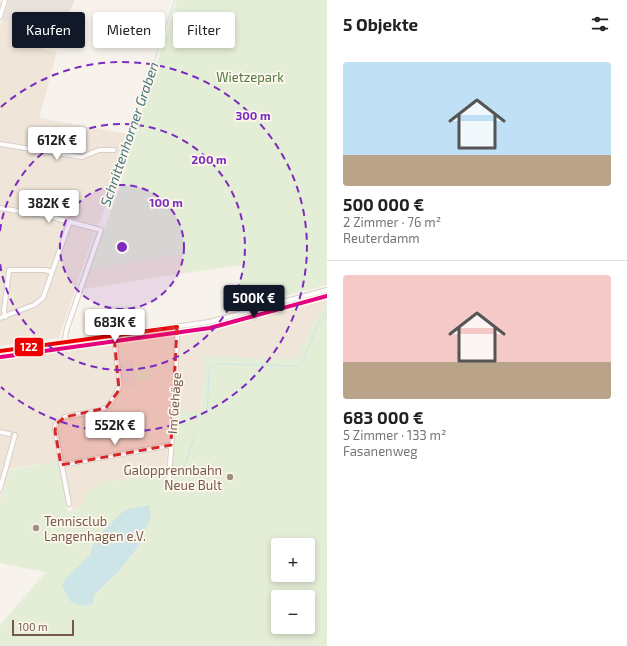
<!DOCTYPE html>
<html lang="de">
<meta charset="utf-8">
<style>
:root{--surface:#fff;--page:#f6f6f6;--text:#222;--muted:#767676;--line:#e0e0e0;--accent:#111827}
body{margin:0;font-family:"Exo 2",sans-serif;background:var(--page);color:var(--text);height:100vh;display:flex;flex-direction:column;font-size:15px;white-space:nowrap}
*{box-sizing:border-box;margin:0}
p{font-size:13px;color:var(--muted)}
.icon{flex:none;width:22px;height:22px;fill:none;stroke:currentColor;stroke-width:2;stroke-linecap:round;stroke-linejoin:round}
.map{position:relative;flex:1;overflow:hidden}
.details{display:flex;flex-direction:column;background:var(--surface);width:300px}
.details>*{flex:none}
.guide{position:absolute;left:12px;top:12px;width:255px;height:36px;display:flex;gap:8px}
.buttons{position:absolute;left:271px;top:538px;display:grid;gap:8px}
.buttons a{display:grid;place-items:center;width:44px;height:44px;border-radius:4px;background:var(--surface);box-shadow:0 2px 6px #0003;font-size:20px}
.scale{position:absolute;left:12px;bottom:10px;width:62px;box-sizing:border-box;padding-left:4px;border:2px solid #755a4c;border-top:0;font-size:11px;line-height:14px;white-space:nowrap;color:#755a4c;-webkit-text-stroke:3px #fef7ed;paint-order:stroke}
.price{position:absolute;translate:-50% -34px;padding:0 9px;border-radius:4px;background:#fff;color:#222;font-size:13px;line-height:26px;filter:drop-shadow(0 1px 2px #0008)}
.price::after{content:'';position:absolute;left:50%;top:24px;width:12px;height:9px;margin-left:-6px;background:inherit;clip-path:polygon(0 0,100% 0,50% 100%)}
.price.active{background:var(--accent);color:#fff}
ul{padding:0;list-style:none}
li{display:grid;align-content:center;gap:8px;height:212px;padding:0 16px}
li+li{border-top:1px solid var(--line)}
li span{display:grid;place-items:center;height:124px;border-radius:4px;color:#555}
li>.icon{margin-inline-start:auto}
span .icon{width:72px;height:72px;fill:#fffc;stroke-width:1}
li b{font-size:17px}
h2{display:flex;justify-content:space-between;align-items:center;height:48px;padding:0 16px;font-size:17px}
.pill{padding:0 14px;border-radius:4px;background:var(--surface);box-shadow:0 2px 6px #0003;font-size:14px;line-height:36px}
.pill.active{background:var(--accent);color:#fff}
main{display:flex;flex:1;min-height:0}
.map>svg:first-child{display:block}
.residential{fill:#f0e5d9}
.industrial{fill:#eae2dc}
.green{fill:#e4edd6;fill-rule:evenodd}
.water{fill:#cde5e7}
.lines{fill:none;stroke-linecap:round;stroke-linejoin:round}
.stream{stroke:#cde5e7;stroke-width:1}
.minor-casing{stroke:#d6cfc9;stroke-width:6}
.minor{stroke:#fefdfc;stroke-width:4}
.bus-1-casing{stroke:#fef7ed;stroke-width:7}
.bus-2-casing{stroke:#fef7ed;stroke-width:7}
.bus-1{stroke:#e00;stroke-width:4}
.bus-2{stroke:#e5007d;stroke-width:4}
.marked{fill:#d62828;fill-opacity:0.2;stroke:#d62828;stroke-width:3;stroke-dasharray:8 5;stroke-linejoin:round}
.ring{fill:none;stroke:#7b2cbf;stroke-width:2;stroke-dasharray:7 5}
.poi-dot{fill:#a28f84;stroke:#fef7ed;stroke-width:1.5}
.labels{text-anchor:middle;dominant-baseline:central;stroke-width:3.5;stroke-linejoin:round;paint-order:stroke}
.park-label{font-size:13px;fill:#547a43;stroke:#fef7ed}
.street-label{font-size:13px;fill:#755a4c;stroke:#fef7ed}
.poi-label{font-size:13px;fill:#755a4c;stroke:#fef7ed;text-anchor:end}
.water-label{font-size:14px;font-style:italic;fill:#437680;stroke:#fef7ed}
.centre{fill:#7b2cbf;stroke:#fef7ed;stroke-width:2}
.ring-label{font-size:12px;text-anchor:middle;font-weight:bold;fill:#7b2cbf;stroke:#fef7ed;stroke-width:3.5;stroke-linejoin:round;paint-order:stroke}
.line-badge{stroke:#fef7ed;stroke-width:1.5}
.badge-label{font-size:11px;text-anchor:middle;font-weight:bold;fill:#fff}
</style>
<main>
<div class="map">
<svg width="327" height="646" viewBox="0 0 327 646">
<rect width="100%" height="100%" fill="#f7f2eb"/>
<path class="residential" d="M 2,19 L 33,27 L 26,44 L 57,52 L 39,118 L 128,134 L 59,338 L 0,346 L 0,27 Z
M 182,254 L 185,273 L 83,289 L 90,269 Z
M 327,296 L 327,304 L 314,321 L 296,359 L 204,356 L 201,413 L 170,411 L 166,471 L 102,483 L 81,507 L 73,510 L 58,461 L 10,469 L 0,503 L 0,355 L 165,335 L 204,328 L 236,321 Z"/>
<path class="industrial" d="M 9,0 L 75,0 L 59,34 L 2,19 Z
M 133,360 L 136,386 L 122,385 L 120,361 Z"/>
<path class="green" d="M 177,0 L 327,0 L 327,285 L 236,308 L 243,265 L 185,273 L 181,254 L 90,269 L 100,239 L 120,188 L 134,137 Z
M 327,304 L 327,646 L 0,646 L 0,625 L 46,572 L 0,563 L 0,504 L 10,470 L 58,461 L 68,512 C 82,507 85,508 86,492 L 102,483 L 172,470 L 176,411 L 201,412 L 204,356 L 296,359 L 314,321 ZM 151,515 L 141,543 L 120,570 L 94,596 L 80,565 L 90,555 L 95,538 L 108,527 L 116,518 ZM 278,545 L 308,545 L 308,575 L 278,575 ZM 278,597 L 308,597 L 308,627 L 278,627 Z
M 148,365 L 150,381 L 135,380 L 134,366 Z"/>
<path class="water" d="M 149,505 L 151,515 L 141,543 L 120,570 L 94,595 L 93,604 L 82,606 L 70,601 L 62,585 L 66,578 L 90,555 L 95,538 L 108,527 L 116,518 L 125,510 Z"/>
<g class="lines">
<path class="stream" d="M 99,223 L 175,0
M 80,283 L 96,233
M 207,415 L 209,372 L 212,366 L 218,364 L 300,366 L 303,361 L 318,324 L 327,314
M 181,477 L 194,437"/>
<g class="minor-casing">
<path id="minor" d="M 0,17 L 5,0
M 0,144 L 82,157 L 99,150 L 114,150
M 0,208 L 48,216 L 101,230 L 67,328 L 65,338 L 65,342
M 5,317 L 4,311 L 9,270 L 45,270 L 52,272
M 0,318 L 34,305 L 43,298 L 70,221
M 0,351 L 209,322 L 327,290
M 0,432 L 9,434
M 61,465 L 171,445
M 169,480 L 175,390 L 177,327
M 0,489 L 15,435
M 69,504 L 55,429 L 56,424 L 65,417 L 101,410 L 109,406 L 120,386 L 114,336"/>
</g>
<use href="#minor" class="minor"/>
<g class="bus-1-casing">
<path id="bus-1" d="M 0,351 L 177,327"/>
</g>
<g class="bus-2-casing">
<path id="bus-2" d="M 1,357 L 210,328 L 327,296"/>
</g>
<use href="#bus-1" class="bus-1"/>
<use href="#bus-2" class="bus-2"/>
</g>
<path class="marked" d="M 177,327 L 171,445 L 61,465 L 55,431 L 56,424 L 65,417 L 106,408 L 119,390 L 114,336 Z"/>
<circle cx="122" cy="247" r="62" fill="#7b2cbf" fill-opacity=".12"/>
<g class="ring">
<circle cx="122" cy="247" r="62"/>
<path d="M0 231A123 123 0 1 1 0 263"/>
<path d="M1 107A185 185 0 1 1 1 387"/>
</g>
<g class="poi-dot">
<circle cx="230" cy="477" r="4"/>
<circle cx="36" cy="528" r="4"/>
</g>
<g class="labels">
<g class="park-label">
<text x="250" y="77">Wietzepark</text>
</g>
<g class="street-label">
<text transform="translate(174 403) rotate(-86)">Im Gehäge</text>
</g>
<g class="poi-label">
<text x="222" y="470">Galopprennbahn<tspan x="222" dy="15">Neue Bult</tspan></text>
<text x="44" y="521" text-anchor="start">Tennisclub<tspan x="44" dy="15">Langenhagen e.V.</tspan></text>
</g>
<g class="water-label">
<text transform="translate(129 134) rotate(-71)">Schnittenhorner Graben</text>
</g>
</g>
<circle cx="122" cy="247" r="6" class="centre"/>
<g class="ring-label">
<text x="253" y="120">300 m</text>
<text x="209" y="164">200 m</text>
<text x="166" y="207">100 m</text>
</g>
<rect class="line-badge" x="14" y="337" width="30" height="20" rx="4" fill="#e00"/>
<g class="badge-label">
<text x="29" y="351">122</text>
</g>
</svg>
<div class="buttons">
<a>+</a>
<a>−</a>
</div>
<div class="scale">100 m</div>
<b class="price" style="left:57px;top:161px">612K €</b>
<b class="price" style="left:49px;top:224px">382K €</b>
<b class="price active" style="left:254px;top:319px">500K €</b>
<b class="price" style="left:115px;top:343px">683K €</b>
<b class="price" style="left:115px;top:446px">552K €</b>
<div class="guide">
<a class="pill active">Kaufen</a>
<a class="pill">Mieten</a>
<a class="pill">Filter</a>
</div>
</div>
<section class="details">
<h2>5 Objekte<svg class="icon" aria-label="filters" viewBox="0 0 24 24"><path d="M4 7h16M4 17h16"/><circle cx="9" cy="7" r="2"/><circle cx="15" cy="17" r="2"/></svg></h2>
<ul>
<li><span style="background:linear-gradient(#bfe0f5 75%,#b9a48a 0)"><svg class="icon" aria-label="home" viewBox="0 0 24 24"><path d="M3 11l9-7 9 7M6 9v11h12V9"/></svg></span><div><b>500 000 €</b><p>2 Zimmer · 76 m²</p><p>Reuterdamm</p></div></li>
<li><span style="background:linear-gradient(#f6c9c9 70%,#b9a48a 0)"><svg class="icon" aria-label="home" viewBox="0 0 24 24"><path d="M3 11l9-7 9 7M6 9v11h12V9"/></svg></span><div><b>683 000 €</b><p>5 Zimmer · 133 m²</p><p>Fasanenweg</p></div></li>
</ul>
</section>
</main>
